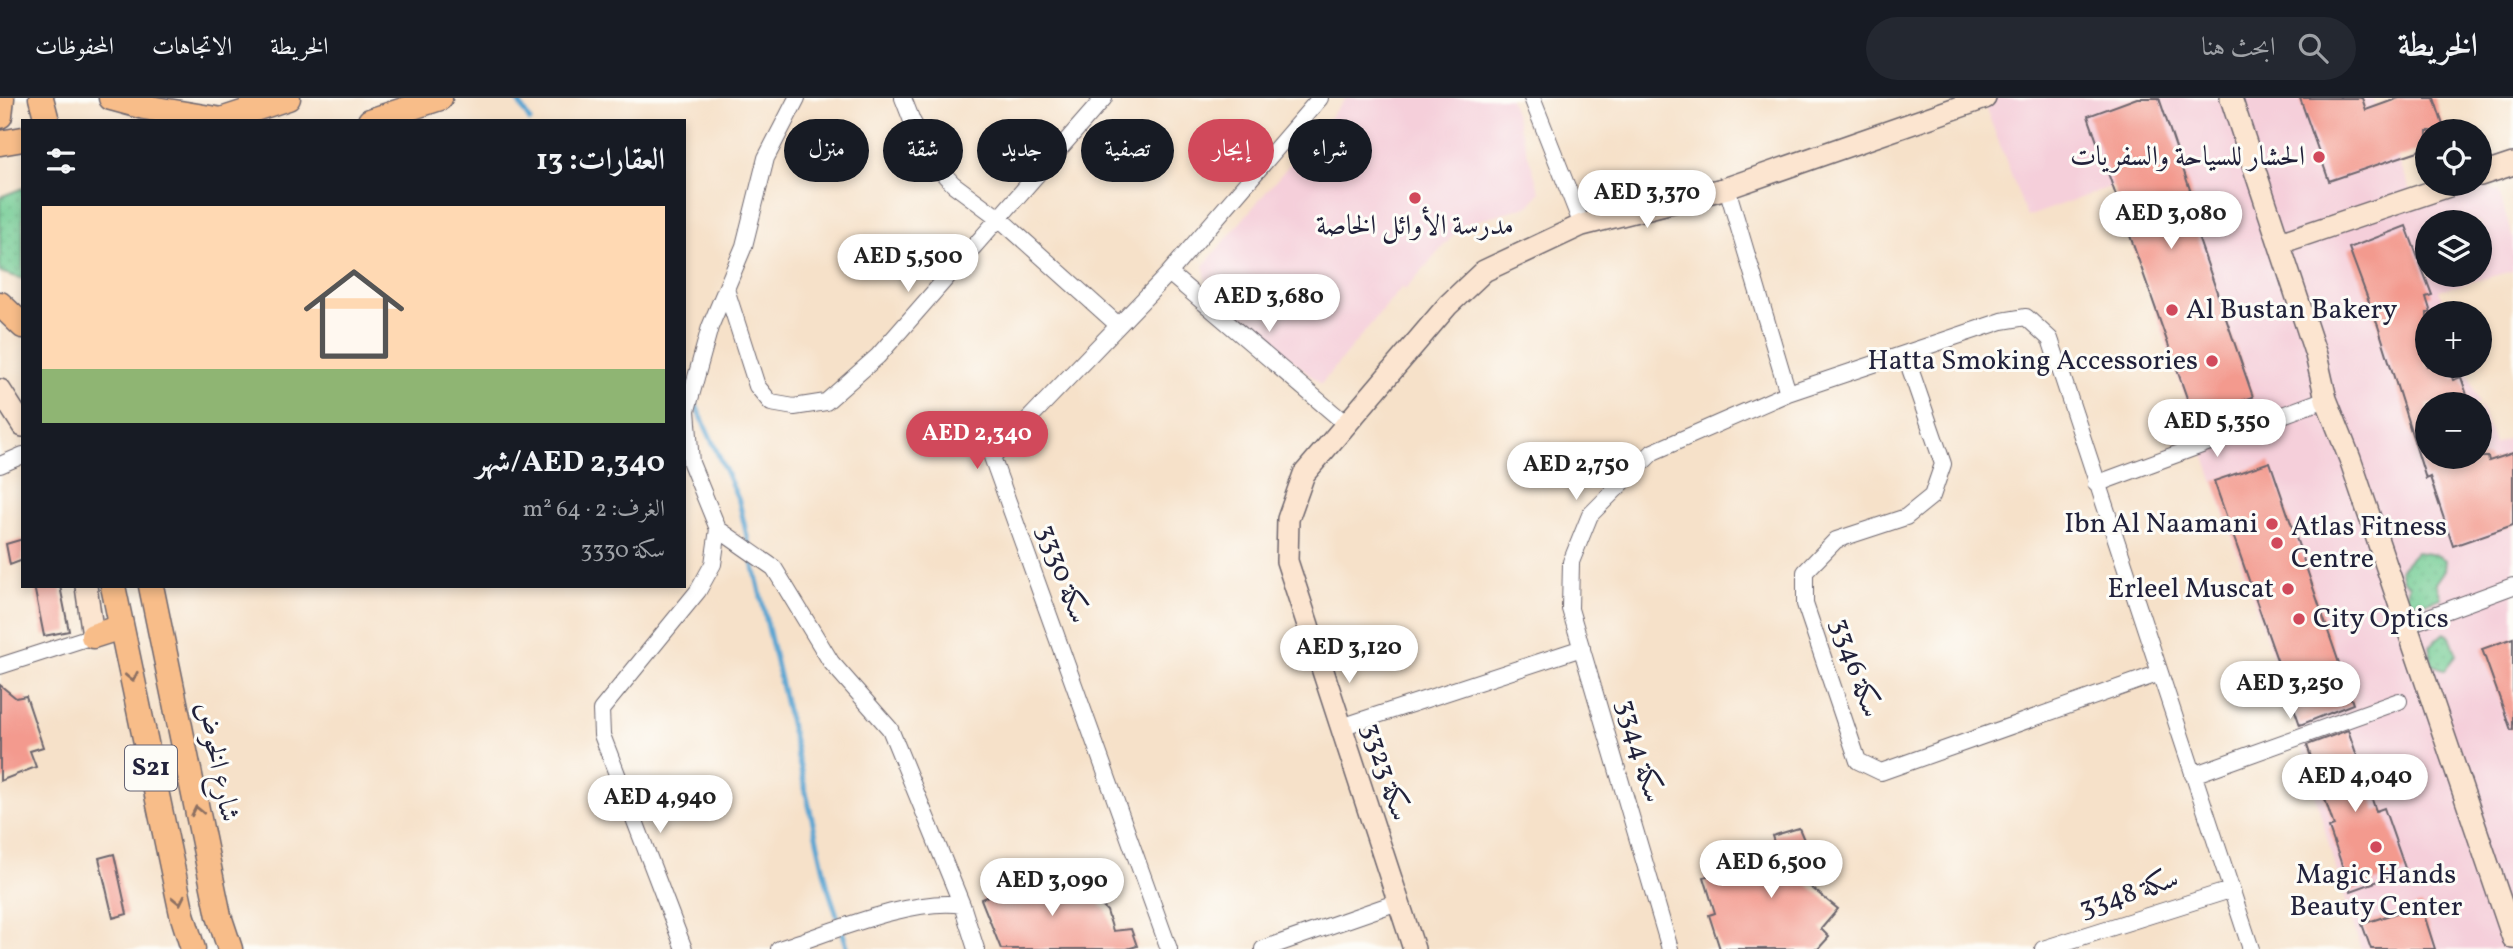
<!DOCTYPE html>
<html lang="ar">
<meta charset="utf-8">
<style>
:root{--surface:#171b24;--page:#242831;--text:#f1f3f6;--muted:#9ea1a6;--line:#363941;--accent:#d1495b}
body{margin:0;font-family:Vollkorn,Amiri,serif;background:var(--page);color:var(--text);direction:rtl;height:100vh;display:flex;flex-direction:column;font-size:26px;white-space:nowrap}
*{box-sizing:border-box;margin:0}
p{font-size:23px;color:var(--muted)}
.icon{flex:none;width:38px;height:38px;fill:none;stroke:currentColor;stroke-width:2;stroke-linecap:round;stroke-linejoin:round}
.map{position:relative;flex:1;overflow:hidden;direction:ltr}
.panel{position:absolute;left:21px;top:21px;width:665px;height:469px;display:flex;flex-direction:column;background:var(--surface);border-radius:0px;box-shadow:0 4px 10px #0003;direction:rtl}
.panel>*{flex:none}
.banner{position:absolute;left:707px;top:21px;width:665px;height:63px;direction:rtl;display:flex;gap:14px}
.controls{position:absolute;left:2415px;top:21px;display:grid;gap:14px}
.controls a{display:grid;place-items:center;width:77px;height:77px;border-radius:50%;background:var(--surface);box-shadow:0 4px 10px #0003;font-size:35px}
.price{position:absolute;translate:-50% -60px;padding:0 16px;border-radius:24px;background:#fff;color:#222;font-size:23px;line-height:46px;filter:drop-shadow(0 2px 4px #0008)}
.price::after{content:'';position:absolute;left:50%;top:42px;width:21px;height:16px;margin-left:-10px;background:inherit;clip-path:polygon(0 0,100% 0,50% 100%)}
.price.on{background:var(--accent);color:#fff}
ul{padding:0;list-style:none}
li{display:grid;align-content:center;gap:14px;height:371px;padding:0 21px}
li+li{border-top:2px solid var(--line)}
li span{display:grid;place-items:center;height:217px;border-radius:0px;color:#555}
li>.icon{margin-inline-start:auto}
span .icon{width:126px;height:126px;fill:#fffc;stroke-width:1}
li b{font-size:30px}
h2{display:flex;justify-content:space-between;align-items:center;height:84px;padding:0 21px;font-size:30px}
.pill{padding:0 24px;border-radius:32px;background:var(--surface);box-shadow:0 4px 10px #0003;font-size:24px;line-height:63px}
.pill.on{background:var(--accent);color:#fff}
header{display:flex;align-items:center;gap:42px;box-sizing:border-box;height:98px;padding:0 35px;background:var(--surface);border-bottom:2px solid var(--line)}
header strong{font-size:33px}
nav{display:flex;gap:38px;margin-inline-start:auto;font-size:24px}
.search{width:490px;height:63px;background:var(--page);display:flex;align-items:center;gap:18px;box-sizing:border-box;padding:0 24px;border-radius:38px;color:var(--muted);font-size:26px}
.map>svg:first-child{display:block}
.built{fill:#f5cfda;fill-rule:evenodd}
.grass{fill:url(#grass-dots);stroke:#497666;stroke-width:2}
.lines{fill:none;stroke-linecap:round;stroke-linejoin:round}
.stream{stroke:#59a4d1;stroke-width:5}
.building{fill:#f39a8e}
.street-casing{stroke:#6c656d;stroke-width:18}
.secondary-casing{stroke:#6c656d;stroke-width:24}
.primary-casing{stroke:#6c656d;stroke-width:27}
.street{stroke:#fff;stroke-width:16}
.secondary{stroke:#fce5d0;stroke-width:21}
.primary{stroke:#f8bd89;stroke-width:24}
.oneway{stroke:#8d7062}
.poi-dot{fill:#d1495b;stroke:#fdfcf7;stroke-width:2.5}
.labels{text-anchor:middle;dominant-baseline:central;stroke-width:6;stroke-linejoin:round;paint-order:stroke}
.shield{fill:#fdfcf7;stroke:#646373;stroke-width:2}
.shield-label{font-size:26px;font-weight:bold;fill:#22223b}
.poi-label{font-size:28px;fill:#22223b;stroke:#fdfcf7;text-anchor:end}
.street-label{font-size:28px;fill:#22223b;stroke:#fdfcf7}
</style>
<header>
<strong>الخريطة</strong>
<div class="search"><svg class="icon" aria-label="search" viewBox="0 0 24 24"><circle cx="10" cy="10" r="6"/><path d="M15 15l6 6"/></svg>ابحث هنا</div>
<nav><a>الخريطة</a><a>الاتجاهات</a><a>المحفوظات</a></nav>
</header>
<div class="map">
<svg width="2513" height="851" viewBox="0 0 2513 851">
<defs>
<pattern id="grass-dots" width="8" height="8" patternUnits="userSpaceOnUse" patternTransform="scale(1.75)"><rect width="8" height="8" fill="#70cb92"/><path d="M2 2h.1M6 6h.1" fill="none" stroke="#61ae7f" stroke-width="1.8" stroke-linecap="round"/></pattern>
</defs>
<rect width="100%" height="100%" fill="#fdfcf7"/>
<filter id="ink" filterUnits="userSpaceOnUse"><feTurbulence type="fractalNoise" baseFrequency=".0143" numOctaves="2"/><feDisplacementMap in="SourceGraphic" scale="14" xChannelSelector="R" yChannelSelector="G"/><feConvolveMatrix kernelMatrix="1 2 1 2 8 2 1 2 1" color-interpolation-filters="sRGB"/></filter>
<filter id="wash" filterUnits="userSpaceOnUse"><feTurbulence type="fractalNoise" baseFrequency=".00686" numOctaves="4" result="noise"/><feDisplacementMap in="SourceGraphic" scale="28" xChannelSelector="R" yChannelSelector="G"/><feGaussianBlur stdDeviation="1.57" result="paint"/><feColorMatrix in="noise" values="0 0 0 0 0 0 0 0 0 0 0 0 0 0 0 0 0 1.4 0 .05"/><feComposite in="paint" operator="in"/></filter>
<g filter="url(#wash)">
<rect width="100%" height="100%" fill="#f6e1c9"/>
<path class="built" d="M 1346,0 L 1510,0 L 1540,94 L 1530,107 L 1462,127 L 1405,192 L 1402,189 L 1321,286 L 1207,190 L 1204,167 Z
M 1982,0 L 2373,0 L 2416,105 L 2480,84 L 2499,94 L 2513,141 L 2513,173 L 2439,192 L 2447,215 L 2427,215 L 2427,268 L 2466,268 L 2479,306 L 2427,306 L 2427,359 L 2480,359 L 2480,307 L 2494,346 L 2513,338 L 2513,851 L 2361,851 L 2334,765 L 2298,633 L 2113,88 L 2027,119 ZM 2427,124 L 2480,124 L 2480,177 L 2427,177 Z"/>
<path class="grass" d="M 23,90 L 23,181 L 0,174 L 0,99 Z
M 2416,454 L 2436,457 L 2446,462 L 2445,472 L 2436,485 L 2441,500 C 2428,505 2418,508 2406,499 L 2409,487 L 2403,483 L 2400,471 Z
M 2444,535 L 2450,538 L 2457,557 L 2444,573 L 2432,565 L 2429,548 Z"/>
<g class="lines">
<path class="stream" d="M 516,0 L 530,23
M 694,303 L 739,403 L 749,447
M 752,460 L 828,790 L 848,851"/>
</g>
<g id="blocks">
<path class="building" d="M 2137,0 L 2159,0 L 2204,133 L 2197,136 L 2253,299 L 2194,320 L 2088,18 Z
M 2300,0 L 2362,0 L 2366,12 L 2399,0 L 2434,0 L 2445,33 L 2427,33 L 2427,50 L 2329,83 Z
M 2406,128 L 2432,197 L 2426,199 L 2431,215 L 2427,215 L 2427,268 L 2448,268 L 2453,282 L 2461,279 L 2470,306 L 2427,306 L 2427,359 L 2488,359 L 2489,363 L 2513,355 L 2513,427 L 2453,448 L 2430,379 L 2426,381 L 2378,228 L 2349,150 Z
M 2270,364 L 2353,606 L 2300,627 L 2214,383 Z
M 23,441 L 23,462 L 10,467 L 6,446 Z
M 34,488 L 60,488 L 69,533 L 44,538 Z
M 2513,540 L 2513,632 L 2511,632 L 2482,551 Z
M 0,587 L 16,600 L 26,598 L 43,649 L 30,653 L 36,669 L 0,683 Z
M 2348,632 L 2376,713 L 2384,710 L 2406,773 L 2351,793 L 2329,730 L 2334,728 L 2307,647 Z
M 1799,730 L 1809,754 L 1821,750 L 1828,771 L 1802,782 L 1838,811 L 1821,831 L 1829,839 L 1818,851 L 1720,851 L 1709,817 L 1715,815 L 1704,779 L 1777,753 L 1772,738 Z
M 114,756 L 127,816 L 113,820 L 99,760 Z
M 1061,776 L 1084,796 L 1091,797 L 1107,813 L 1113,833 L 1131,831 L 1137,848 L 1127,851 L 1001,851 L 981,801 L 1032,780 L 1054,784 Z
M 2421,807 L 2435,851 L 2371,851 L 2362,826 Z"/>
</g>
</g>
<g filter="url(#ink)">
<use href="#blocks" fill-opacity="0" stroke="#6c656d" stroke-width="2"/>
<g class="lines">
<g class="street-casing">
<path id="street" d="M 903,0 L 912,23 L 940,72 L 953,86 L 1000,121 L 1118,227
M 1532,0 L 1582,127
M 1727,90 L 1788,295
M 1169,175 L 1346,326
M 726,191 L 757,288 L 771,305 L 794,309 L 826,304 L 878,258 L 1104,0
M 1905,256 L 1943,366 L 1932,398 L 1906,419 L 1836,442 L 1805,474 L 1805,506 L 1858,663 L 1881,674 L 2160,575
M 0,367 L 23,357
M 2096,386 L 2326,301
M 718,431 L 774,470 L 831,564 L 890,631 L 962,807 L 976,851
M 2407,527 L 2513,488
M 0,568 L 93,538
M 1341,629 L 1582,550
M 2193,677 L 2399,603
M 684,851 L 602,637 L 601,612 L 698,493 L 713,466 L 718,431 L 691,365 L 687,312 L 710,229 L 744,148 L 766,60 L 797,0
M 779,851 C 829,835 912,799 962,807
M 1169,851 L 992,359 L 1169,175 L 1320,0
M 1263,851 L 1398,804
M 1670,851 L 1570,511 L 1571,464 L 1590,417 L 1653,354 L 1788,295 L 2002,223 L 2026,219 L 2050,241 L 2251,851
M 2043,851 L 2230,792"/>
</g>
<g class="secondary-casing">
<path id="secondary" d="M 2231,0 L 2316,257 L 2326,301 L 2350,361 L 2513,840
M 2480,77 L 2513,66
M 2280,145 L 2455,86
M 0,292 L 23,328
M 86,488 L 93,538
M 1414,851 L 1287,463 L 1288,421 L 1304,376 L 1448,207 L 1484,173 L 1582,127 L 1727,90 L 1985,0"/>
</g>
<g class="primary-casing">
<path id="primary" d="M 41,0 L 47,23
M 111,0 L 144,9 L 222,22
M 0,18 L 2,0
M 218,23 L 288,0
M 370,23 L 440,0
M 0,45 L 23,41
M 0,206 L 23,228
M 113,488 L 182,816 L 193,851
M 151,488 L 219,818 L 230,851
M 93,538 L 121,529"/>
</g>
<use href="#street" class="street"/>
<use href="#secondary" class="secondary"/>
<use href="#primary" class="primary"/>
</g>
<defs><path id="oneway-chevron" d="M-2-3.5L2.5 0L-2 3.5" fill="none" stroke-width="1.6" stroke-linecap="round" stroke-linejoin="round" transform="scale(1.75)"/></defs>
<g class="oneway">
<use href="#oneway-chevron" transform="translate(132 579) rotate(78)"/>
<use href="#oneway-chevron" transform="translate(197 713) rotate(-102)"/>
<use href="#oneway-chevron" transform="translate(179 802) rotate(78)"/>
</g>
</g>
<g class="poi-dot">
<circle cx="2319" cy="59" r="7"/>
<circle cx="1415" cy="100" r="7"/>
<circle cx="2172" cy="212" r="7"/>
<circle cx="2212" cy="263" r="7"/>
<circle cx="2272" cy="426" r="7"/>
<circle cx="2277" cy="445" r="7"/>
<circle cx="2288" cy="491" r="7"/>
<circle cx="2299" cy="521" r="7"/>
<circle cx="2376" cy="749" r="7"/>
</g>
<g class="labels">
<rect class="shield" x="125" y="647.5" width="52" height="45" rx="5"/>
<g class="shield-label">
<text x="151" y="670">S21</text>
</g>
<g class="poi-label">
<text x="2305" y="59">الحشار للسياحة والسفريات</text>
<text x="1415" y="128" text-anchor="middle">مدرسة الأوائل الخاصة</text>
<text x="2186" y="212" text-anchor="start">Al Bustan Bakery</text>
<text x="2198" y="263">Hatta Smoking Accessories</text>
<text x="2258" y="426">Ibn Al Naamani</text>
<text x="2291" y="429" text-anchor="start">Atlas Fitness<tspan x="2291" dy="32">Centre</tspan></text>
<text x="2274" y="491">Erleel Muscat</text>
<text x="2313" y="521" text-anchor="start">City Optics</text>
<text x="2376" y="777" text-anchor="middle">Magic Hands<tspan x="2376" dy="32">Beauty Center</tspan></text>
</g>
<g class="street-label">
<text transform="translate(1062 476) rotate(70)">سكة 3330</text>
<text transform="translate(1855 570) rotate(71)">سكة 3346</text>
<text transform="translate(1639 653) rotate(74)">سكة 3344</text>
<text transform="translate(217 664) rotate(78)">شارع الخوض</text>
<text transform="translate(1385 674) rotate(72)">سكة 3323</text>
<text transform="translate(2129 796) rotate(-18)">سكة 3348</text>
</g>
</g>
</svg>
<div class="controls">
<a><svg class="icon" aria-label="locate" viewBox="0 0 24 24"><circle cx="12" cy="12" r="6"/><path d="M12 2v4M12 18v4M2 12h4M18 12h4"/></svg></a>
<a><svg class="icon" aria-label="layers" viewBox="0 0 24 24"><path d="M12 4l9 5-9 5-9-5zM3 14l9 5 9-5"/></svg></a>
<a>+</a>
<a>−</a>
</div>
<b class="price" style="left:1647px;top:132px">AED 3,370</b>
<b class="price" style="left:2171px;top:153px">AED 3,080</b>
<b class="price" style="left:908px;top:196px">AED 5,500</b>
<b class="price" style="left:1269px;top:236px">AED 3,680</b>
<b class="price" style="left:2217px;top:361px">AED 5,350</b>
<b class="price on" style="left:977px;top:373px">AED 2,340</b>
<b class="price" style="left:1576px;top:404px">AED 2,750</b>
<b class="price" style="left:1349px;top:587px">AED 3,120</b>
<b class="price" style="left:2290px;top:623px">AED 3,250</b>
<b class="price" style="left:2355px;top:716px">AED 4,040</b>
<b class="price" style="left:660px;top:737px">AED 4,940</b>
<b class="price" style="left:1771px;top:802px">AED 6,500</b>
<b class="price" style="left:1052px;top:820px">AED 3,090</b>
<div class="banner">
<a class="pill">شراء</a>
<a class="pill on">إيجار</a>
<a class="pill">تصفية</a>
<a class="pill">جديد</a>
<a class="pill">شقة</a>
<a class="pill">منزل</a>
</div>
<section class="panel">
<h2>العقارات: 13<svg class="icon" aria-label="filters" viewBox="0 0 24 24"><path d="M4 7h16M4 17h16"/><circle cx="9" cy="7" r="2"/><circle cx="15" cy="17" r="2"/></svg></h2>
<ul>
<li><span style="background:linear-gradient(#ffd9b3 75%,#8fb573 0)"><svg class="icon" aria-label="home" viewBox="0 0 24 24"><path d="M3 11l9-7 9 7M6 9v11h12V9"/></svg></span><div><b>AED 2,340/شهر</b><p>الغرف: 2 · 64 m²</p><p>سكة 3330</p></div></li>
</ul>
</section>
</div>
